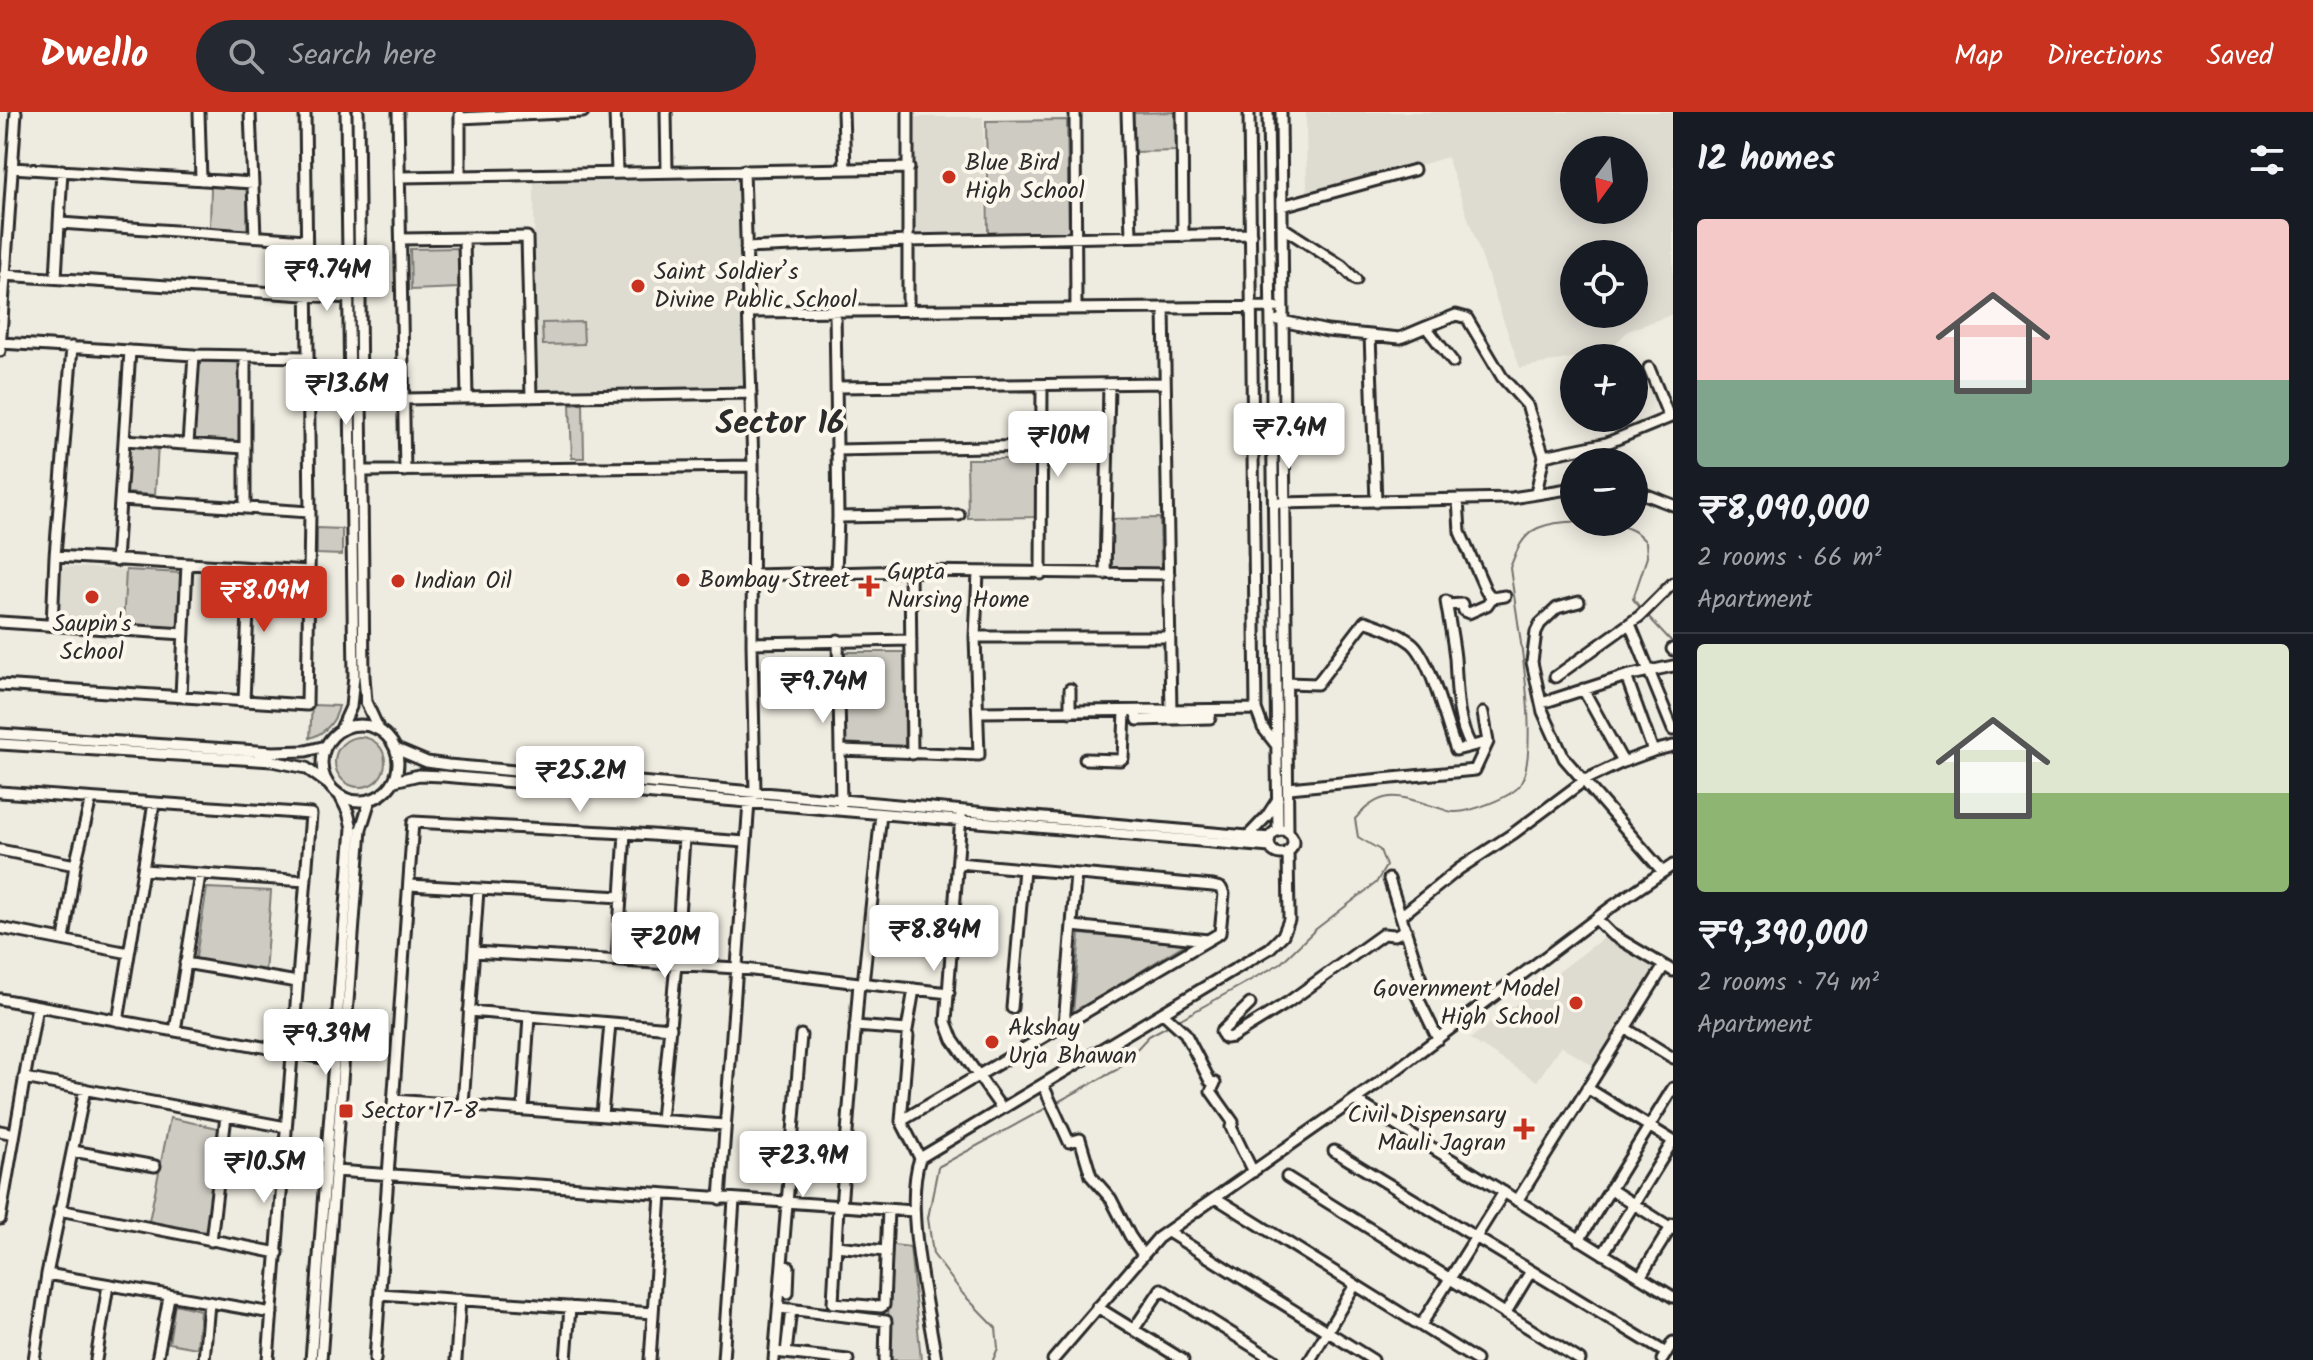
<!DOCTYPE html>
<meta charset="utf-8">
<style>
:root{--surface:#171b24;--page:#242831;--text:#f1f3f6;--muted:#9ea1a6;--line:#363941;--accent:#c8321e}
body{margin:0;font-family:Kalam,sans-serif;background:var(--page);color:var(--text);height:100vh;display:flex;flex-direction:column;font-size:30px;white-space:nowrap}
*{box-sizing:border-box;margin:0}
p{font-size:26px;color:var(--muted)}
.icon{flex:none;width:44px;height:44px;fill:none;stroke:currentColor;stroke-width:2;stroke-linecap:round;stroke-linejoin:round}
.map{position:relative;flex:1;overflow:hidden}
.details{display:flex;flex-direction:column;background:var(--surface);width:640px}
.details>*{flex:none}
.needle{width:52px;rotate:195deg}
.controls{position:absolute;left:1560px;top:24px;display:grid;gap:16px}
.controls a{display:grid;place-items:center;width:88px;height:88px;border-radius:50%;background:var(--surface);box-shadow:0 4px 20px #0003;font-size:40px}
.price{position:absolute;translate:-50% -68px;padding:0 18px;border-radius:8px;background:#fff;color:#222;font-size:26px;line-height:52px;filter:drop-shadow(0 2px 4px #0008)}
.price::after{content:'';position:absolute;left:50%;top:48px;width:24px;height:18px;margin-left:-12px;background:inherit;clip-path:polygon(0 0,100% 0,50% 100%)}
.price.current{background:var(--accent);color:#fff}
ul{padding:0;list-style:none}
li{display:grid;align-content:center;gap:16px;height:424px;padding:0 24px}
li+li{border-top:2px solid var(--line)}
li span{display:grid;place-items:center;height:248px;border-radius:8px;color:#555}
li>.icon{margin-inline-start:auto}
span .icon{width:144px;height:144px;fill:#fffc;stroke-width:1}
li b{font-size:34px}
h2{display:flex;justify-content:space-between;align-items:center;height:96px;padding:0 24px;font-size:34px}
header{display:flex;align-items:center;gap:48px;box-sizing:border-box;height:112px;padding:0 40px;background:var(--accent);color:#fff}
header strong{font-size:38px}
nav{display:flex;gap:44px;margin-inline-start:auto;font-size:28px}
.search{width:560px;height:72px;background:var(--page);display:flex;align-items:center;gap:20px;box-sizing:border-box;padding:0 28px;border-radius:44px;color:var(--muted);font-size:30px}
main{display:flex;flex:1;min-height:0}
.map>svg:first-child{display:block}
.built{fill:#dedbd1;fill-rule:evenodd}
.green{fill:#cecbc2;stroke:#7c7b76;stroke-width:2}
.lines{fill:none;stroke-linecap:round;stroke-linejoin:round}
.stream{stroke:#74726e;stroke-width:2}
.minor-casing{stroke:#2b2b2b;stroke-width:15}
.minor{stroke:#fbf7ec;stroke-width:9}
.poi-dot{fill:#c8321e;stroke:#fbf7ec;stroke-width:3}
.labels{text-anchor:middle;dominant-baseline:central;stroke-width:8;stroke-linejoin:round;paint-order:stroke}
.poi-label{font-size:24px;fill:#2b2b2b;stroke:#fbf7ec;text-anchor:start}
.district-label{font-size:32px;font-weight:bold;fill:#2b2b2b;stroke:#fbf7ec}
</style>
<header>
<strong>Dwello</strong>
<div class="search"><svg class="icon" aria-label="search" viewBox="0 0 24 24"><circle cx="10" cy="10" r="6"/><path d="M15 15l6 6"/></svg>Search here</div>
<nav><a>Map</a><a>Directions</a><a>Saved</a></nav>
</header>
<main>
<div class="map">
<svg width="1673" height="1248" viewBox="0 0 1673 1248">
<rect width="100%" height="100%" fill="#eeebe0"/>
<filter id="ink" filterUnits="userSpaceOnUse"><feTurbulence type="fractalNoise" baseFrequency=".0125" numOctaves="2"/><feDisplacementMap in="SourceGraphic" scale="16" xChannelSelector="R" yChannelSelector="G"/><feConvolveMatrix kernelMatrix="1 2 1 2 8 2 1 2 1" color-interpolation-filters="sRGB"/></filter>
<g filter="url(#ink)">
<path class="built" d="M 1306,0 L 1673,0 L 1673,202 L 1628,219 L 1608,239 L 1520,256 L 1447,45 L 1307,88 ZM 1574,38 L 1634,38 L 1634,98 L 1574,98 ZM 1574,142 L 1634,142 L 1634,202 L 1574,202 Z
M 912,5 L 983,5 L 986,125 L 913,127 Z
M 738,68 L 744,278 L 535,281 L 534,70 Z
M 61,454 L 126,458 L 123,515 L 58,512 Z
M 1606,824 L 1657,856 L 1595,955 L 1561,934 L 1537,969 L 1470,927 Z"/>
<path class="green" d="M 1175,0 L 1176,39 L 1133,40 L 1132,1 Z
M 1067,8 L 1069,124 L 988,125 L 986,9 Z
M 211,75 L 248,77 L 247,118 L 210,117 Z
M 458,136 L 459,176 L 411,178 L 410,137 Z
M 583,210 L 584,232 L 543,233 L 542,211 Z
M 197,248 L 242,250 L 240,331 L 191,328 Z
M 583,291 L 584,346 L 572,346 L 570,292 Z
M 129,331 L 158,333 L 155,383 L 126,381 Z
M 967,347 L 1035,347 L 1036,405 L 968,406 Z
M 1160,406 L 1161,457 L 1112,457 L 1112,407 Z
M 317,416 L 342,417 L 342,443 L 317,442 Z
M 126,458 L 182,461 L 178,519 L 123,515 Z
M 845,540 L 904,540 L 905,635 L 845,631 Z
M 312,593 L 339,594 C 335,611 325,621 310,626 Z
M335 650a25 25 0 1 1 50 0a25 25 0 1 1-50 0Z
M 207,776 L 271,779 L 265,862 L 195,851 Z
M 1080,822 L 1185,832 L 1073,901 Z
M 170,1006 L 218,1016 L 209,1125 L 148,1114 Z
M 893,1133 L 910,1135 L 921,1248 L 885,1248 Z
M 175,1192 L 200,1198 L 197,1236 L 169,1231 Z"/>
<g class="lines">
<path class="stream" d="M 1647,503 L 1673,531
M 1177,909 L 1281,851 L 1316,817 L 1376,771 L 1386,754 L 1380,738 L 1358,725 L 1355,707 C 1383,675 1400,684 1436,695 C 1442,697 1449,700 1454,700 C 1469,701 1512,685 1520,673 C 1542,637 1516,502 1510,456 C 1516,440 1522,423 1538,416 C 1560,406 1610,408 1632,418 C 1637,420 1642,426 1646,430 L 1647,445 L 1633,487 L 1643,499
M 1056,991 L 1118,957 L 1149,924 L 1171,912
M 993,1248 L 998,1236 L 996,1216 L 963,1182 L 933,1142 L 928,1106 L 938,1055 L 1050,994"/>
<g class="minor-casing">
<path id="minor" d="M 199,0 L 201,68
M 250,0 L 255,124
M 358,0 L 364,564 L 366,590 L 379,618
M 398,0 L 405,359
M 615,0 L 617,60
M 666,0 L 667,59
M 843,0 L 845,57
M 908,0 L 908,199
M 1075,0 L 1076,197
M 1127,0 L 1131,124
M 1182,0 L 1183,124
M 1249,0 L 1256,597 L 1263,616 L 1277,634
M 1268,0 L 1278,719
M 1281,0 L 1288,721
M 460,3 L 460,63
M 460,6 L 583,0
M 12,56 L 253,71
M 400,65 L 909,56
M 1282,94 L 1414,58
M 60,111 L 306,128
M 1282,115 L 1342,154 L 1356,168
M 464,126 L 467,286
M 401,127 L 527,125 L 531,285
M 746,136 L 908,129 L 1251,122
M 4,163 L 349,186
M 56,166 L 62,58
M 1164,196 L 1171,600
M 835,199 L 838,405 L 836,461
M 747,200 L 1275,195
M 1278,208 L 1327,219 L 1370,223 L 1376,390
M 1426,215 L 1456,203 L 1467,206 L 1502,265 L 1527,293 L 1544,344
M 1370,223 L 1400,226 L 1426,215 L 1453,250
M 1,231 L 194,243 L 307,245
M 0,239 L 16,0
M 245,245 L 245,396
M 1649,256 L 1669,305
M 836,275 L 1165,271
M 404,287 L 751,281
M 124,328 L 245,336
M 188,332 L 194,243
M 836,338 L 1042,334
M 363,359 L 753,354
M 1634,378 L 1673,393
M 1536,381 L 1544,344 L 1607,331 L 1673,304
M 1458,387 L 1460,420 L 1486,479 L 1492,486 L 1505,484
M 121,388 L 310,400
M 1280,391 L 1512,386 L 1574,376
M 838,405 L 959,403
M 55,444 L 309,459
M 116,449 L 130,239
M 910,459 L 912,642
M 1041,462 L 1042,273
M 1105,462 L 1109,273
M 753,463 L 910,459 L 1169,462
M 1446,489 C 1449,508 1453,527 1455,546 C 1457,576 1456,607 1471,634
M 1579,490 L 1557,496 L 1540,512 L 1536,520 L 1532,550 L 1543,600 L 1564,646 L 1663,760
M 1447,493 L 1462,492 L 1464,499 L 1469,501 L 1487,493 L 1492,486
M 0,510 L 184,522
M 1630,512 L 1673,618
M 52,513 L 55,444 L 72,235
M 975,525 L 1168,525
M 838,528 L 841,692
M 752,531 L 911,528
M 1672,537 L 1673,538
M 1673,554 L 1626,564 L 1653,639 L 1673,634
M 1555,565 L 1640,504 L 1673,471
M 1287,571 L 1317,572 L 1365,509 C 1381,515 1398,520 1412,531 C 1431,547 1446,612 1456,638 L 1488,630
M 0,573 L 307,593 L 310,400 L 305,0
M 1583,577 L 1623,650
M 181,584 L 187,452
M 244,588 L 250,456
M 1542,591 L 1626,564
M 979,600 L 1256,597
M 1070,600 L 1070,577
M 1135,600 L 1138,608 L 1210,606 L 1211,598
M322 651a38 38 0 1 1 76 0a38 38 0 1 1-76 0Z
M 340,619 L 351,595 L 354,564 L 346,0
M 0,622 L 273,640 L 306,639 L 326,634
M 0,632 L 272,649 L 306,656 L 328,672
M 396,637 L 427,650 L 448,653 L 1270,726
M 840,638 L 979,643 L 975,525 L 978,461
M 1085,647 L 1120,648 L 1123,646 L 1125,600
M 394,669 L 419,663 L 443,664 L 1270,735
M 1289,676 L 1475,658 L 1488,630 L 1483,601
M 0,680 L 311,702 L 268,1248
M 961,703 L 946,910 L 953,928 L 1002,997
M1269 730a12 12 0 1 1 24 0a12 12 0 1 1-24 0Z
M 1248,724 L 1267,704 L 1278,687
M 0,738 L 75,753
M 143,758 L 306,769
M 1389,767 L 1421,867 L 1417,884 L 1438,927
M 409,773 L 621,785
M 1402,803 L 1459,757 L 1514,721 L 1585,668 L 1623,650 L 1653,639
M 1596,807 L 1611,822 L 1673,859
M 1072,814 L 1208,828
M 0,816 L 129,841
M 64,828 L 75,753 L 91,687
M 474,840 L 736,856 L 859,871
M 617,848 L 625,721
M 185,851 L 297,870
M 863,872 L 881,702
M 0,887 L 334,948
M 1250,892 L 1221,920 L 1225,926 L 1232,925 L 1287,891 L 1383,822 L 1395,823 L 1406,818
M 1012,896 L 1024,757
M 469,899 L 671,916
M 1163,901 L 1185,921 L 1210,969 L 1215,971 L 1211,979 L 1233,1010 L 1231,1015 L 1253,1060
M 118,909 L 154,691
M 1064,913 L 1076,762
M 855,914 L 907,918 L 914,877
M 1625,916 L 1673,946
M 175,919 L 200,763
M 24,966 L 286,1015
M 1043,973 L 1069,1030 L 1080,1027 L 1091,1064 L 1111,1087 L 1130,1124 L 1143,1143
M 1587,976 L 1673,1029
M 394,988 L 724,1013
M 1355,988 L 1673,1185
M 463,993 L 478,778
M 523,997 L 529,904
M 602,1003 L 610,911
M 661,1008 L 676,852 L 684,726
M 901,1009 L 908,924
M 0,1019 L 14,1022
M 73,1039 L 155,1054
M 1334,1039 L 1666,1241
M 920,1046 L 901,1009 L 1220,821 L 1224,782 L 1221,776 L 1213,774 L 958,751
M 336,1059 L 914,1099
M 1287,1065 L 1580,1248
M 1610,1077 L 1673,1117
M 1216,1086 L 1476,1248
M 720,1087 L 749,690 L 755,681 L 752,531 L 753,354 L 744,58
M 1517,1089 L 1664,854
M 838,1095 L 833,1191 L 881,1195 L 884,1193 L 888,1098
M 841,1095 L 859,871 L 949,881
M 59,1098 L 278,1141
M 0,1107 L 37,894
M 1168,1120 L 1373,1248
M 1579,1128 L 1673,976
M 211,1129 L 226,1004
M 836,1134 L 885,1139
M 1603,1142 L 1673,1029
M 782,1153 L 789,1155 L 788,1181
M 47,1162 L 272,1201
M 1640,1165 L 1673,1112
M 380,1182 L 653,1201
M 1097,1195 L 1183,1248
M 780,1196 L 886,1209 L 885,1248
M 1505,1202 L 1531,1159
M 1421,1213 L 1504,1080
M 1134,1217 L 1161,1177 L 1274,1248
M 775,1240 L 848,1248
M 786,1241 L 791,1197
M 34,1248 L 47,1162 L 85,977
M 96,1248 L 108,1173
M 157,1248 L 169,1185
M 204,1248 L 209,1191
M 311,1248 L 352,716 L 348,700 L 340,684
M 321,1248 L 361,717 L 370,688
M 375,1248 L 413,710 L 625,721 L 745,730
M 456,1248 L 460,1187
M 566,1248 L 570,1195
M 650,1248 L 661,1082
M 723,1248 L 734,1088
M 774,1248 L 801,923
M 936,1248 C 928,1194 903,1095 920,1046 L 1270,836 L 1283,823 L 1289,808 L 1288,739
M 1053,1248 L 1158,1126 L 1380,970 L 1610,796 L 1673,753
M 1310,1248 L 1355,1173
M 1662,1248 L 1673,1230"/>
</g>
<use href="#minor" class="minor"/>
</g>
</g>
<g class="poi-dot">
<circle cx="949" cy="65" r="8"/>
<circle cx="638" cy="174" r="8"/>
<circle cx="683" cy="468" r="8"/>
<circle cx="398" cy="469" r="8"/>
<path d="M865 462h8v8h8v8h-8v8h-8v-8h-8v-8h8z"/>
<circle cx="92" cy="485" r="8"/>
<circle cx="1576" cy="891" r="8"/>
<circle cx="992" cy="930" r="8"/>
<rect x="338" y="991" width="16" height="16" rx="4"/>
<path d="M1520 1005h8v8h8v8h-8v8h-8v-8h-8v-8h8z"/>
</g>
<g class="labels">
<g class="poi-label">
<text x="965" y="51">Blue Bird<tspan x="965" dy="28">High School</tspan></text>
<text x="654" y="160">Saint Soldier’s<tspan x="654" dy="28">Divine Public School</tspan></text>
<text x="887" y="460">Gupta<tspan x="887" dy="28">Nursing Home</tspan></text>
<text x="699" y="468">Bombay Street</text>
<text x="414" y="469">Indian Oil</text>
<text x="92" y="512" text-anchor="middle">Saupin's<tspan x="92" dy="28">School</tspan></text>
<text x="1560" y="877" text-anchor="end">Government Model<tspan x="1560" dy="28">High School</tspan></text>
<text x="1008" y="916">Akshay<tspan x="1008" dy="28">Urja Bhawan</tspan></text>
<text x="362" y="999">Sector 17-8</text>
<text x="1506" y="1003" text-anchor="end">Civil Dispensary<tspan x="1506" dy="28">Mauli Jagran</tspan></text>
</g>
<g class="district-label">
<text x="780" y="312">Sector 16</text>
</g>
</g>
</svg>
<div class="controls">
<a><svg class="needle" viewBox="-14 -14 28 28"><path d="M0-13l5 13h-10z" fill="#e53935"/><path d="M0 13l5-13h-10z" fill="#9ea1a6"/></svg></a>
<a><svg class="icon" aria-label="locate" viewBox="0 0 24 24"><circle cx="12" cy="12" r="6"/><path d="M12 2v4M12 18v4M2 12h4M18 12h4"/></svg></a>
<a>+</a>
<a>−</a>
</div>
<b class="price" style="left:327px;top:201px">₹9.74M</b>
<b class="price" style="left:346px;top:315px">₹13.6M</b>
<b class="price" style="left:1289px;top:359px">₹7.4M</b>
<b class="price" style="left:1058px;top:367px">₹10M</b>
<b class="price current" style="left:264px;top:522px">₹8.09M</b>
<b class="price" style="left:823px;top:613px">₹9.74M</b>
<b class="price" style="left:580px;top:702px">₹25.2M</b>
<b class="price" style="left:934px;top:861px">₹8.84M</b>
<b class="price" style="left:665px;top:868px">₹20M</b>
<b class="price" style="left:326px;top:965px">₹9.39M</b>
<b class="price" style="left:803px;top:1087px">₹23.9M</b>
<b class="price" style="left:264px;top:1093px">₹10.5M</b>
</div>
<section class="details">
<h2>12 homes<svg class="icon" aria-label="filters" viewBox="0 0 24 24"><path d="M4 7h16M4 17h16"/><circle cx="9" cy="7" r="2"/><circle cx="15" cy="17" r="2"/></svg></h2>
<ul>
<li><span style="background:linear-gradient(#f6c9c9 65%,#7fa58c 0)"><svg class="icon" aria-label="home" viewBox="0 0 24 24"><path d="M3 11l9-7 9 7M6 9v11h12V9"/></svg></span><div><b>₹8,090,000</b><p>2 rooms · 66 m²</p><p>Apartment</p></div></li>
<li><span style="background:linear-gradient(#dfe7d0 60%,#8fb573 0)"><svg class="icon" aria-label="home" viewBox="0 0 24 24"><path d="M3 11l9-7 9 7M6 9v11h12V9"/></svg></span><div><b>₹9,390,000</b><p>2 rooms · 74 m²</p><p>Apartment</p></div></li>
</ul>
</section>
</main>
